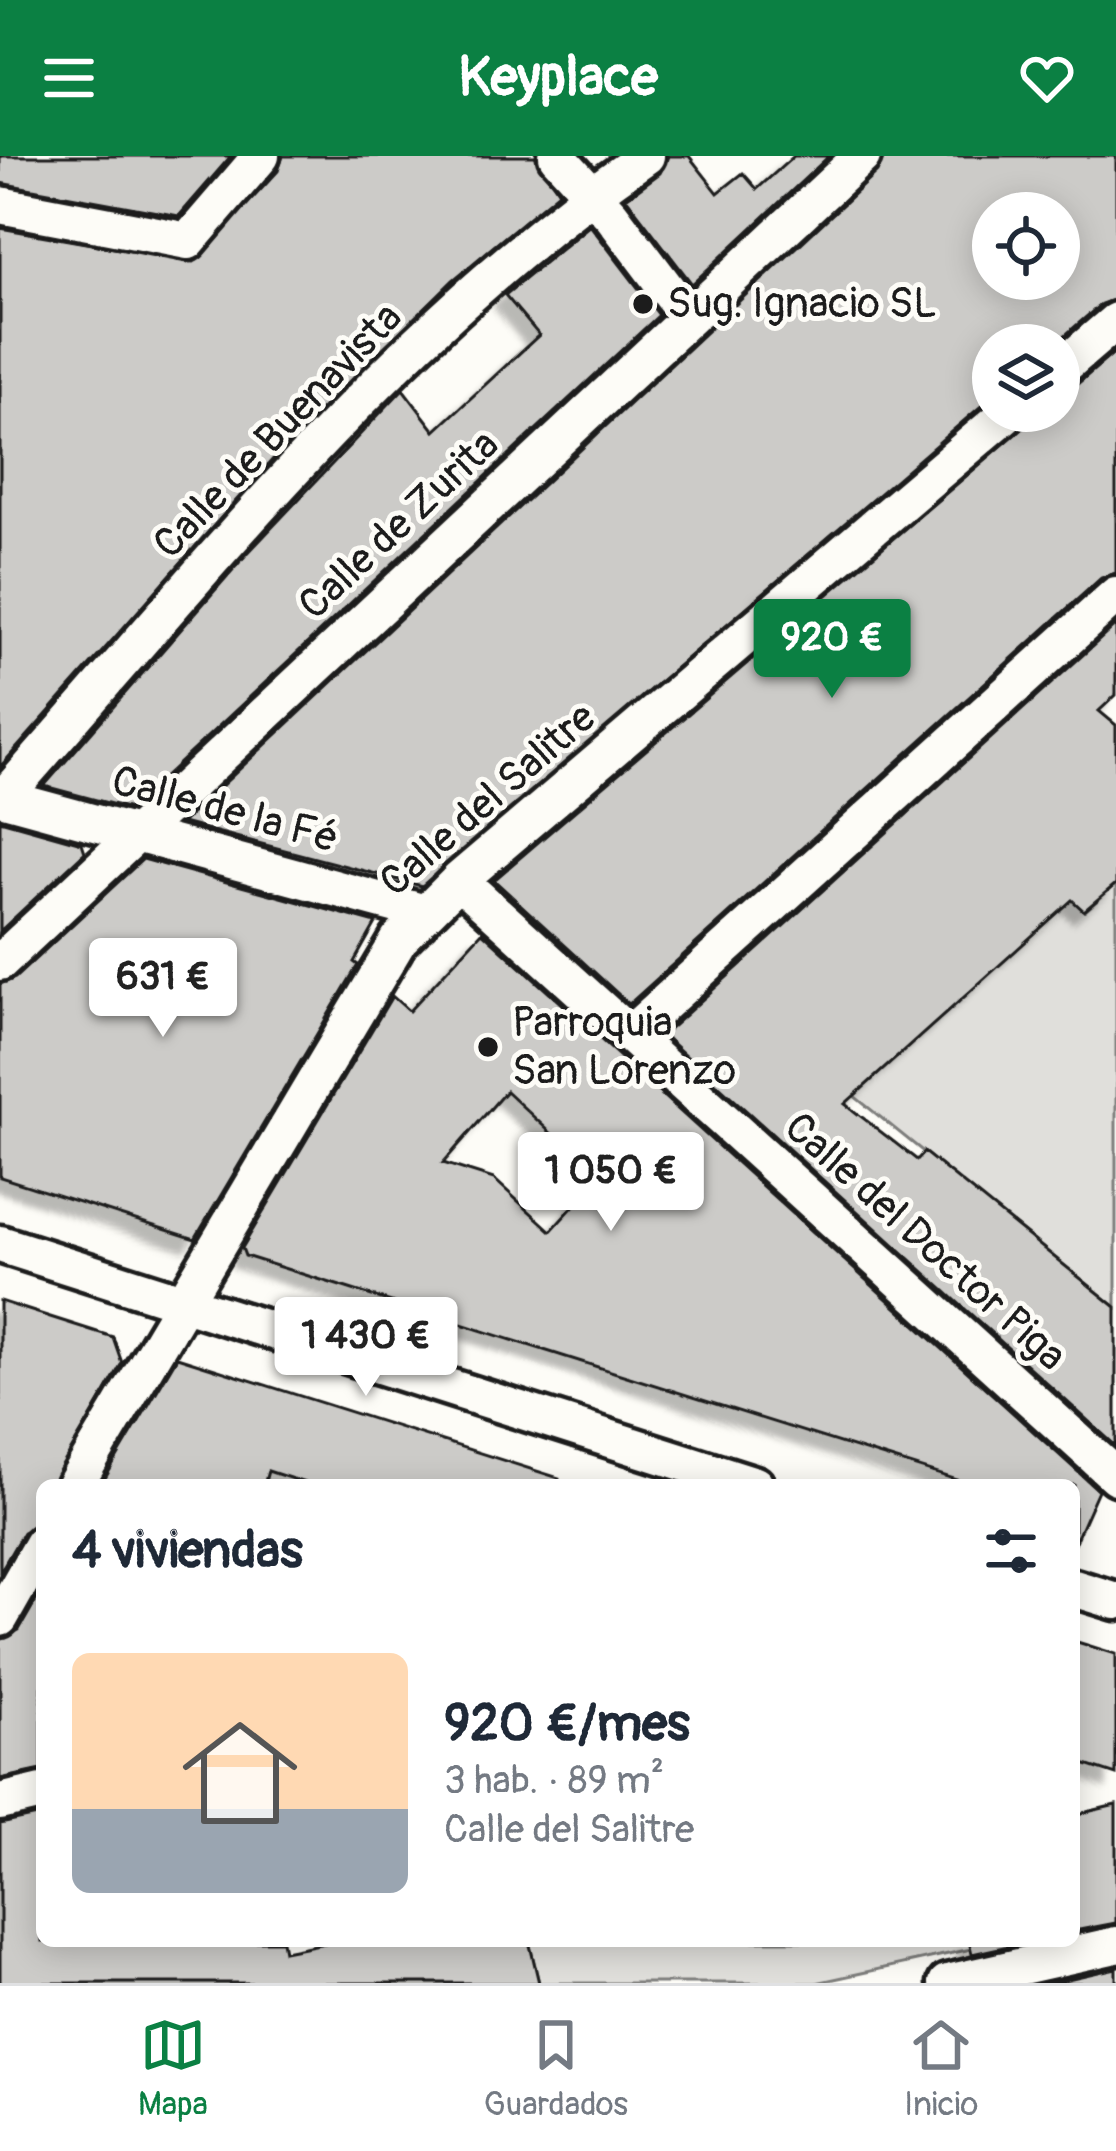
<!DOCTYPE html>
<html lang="es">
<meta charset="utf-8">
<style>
:root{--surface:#fff;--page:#f2f2f3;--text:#1f2937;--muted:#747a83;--line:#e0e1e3;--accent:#0b8043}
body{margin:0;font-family:Pangolin,sans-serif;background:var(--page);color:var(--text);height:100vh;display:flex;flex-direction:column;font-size:45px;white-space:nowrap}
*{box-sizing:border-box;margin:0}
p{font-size:39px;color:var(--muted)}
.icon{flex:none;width:66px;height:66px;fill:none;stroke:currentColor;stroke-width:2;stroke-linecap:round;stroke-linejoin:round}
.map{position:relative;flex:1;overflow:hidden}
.sheet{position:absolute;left:36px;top:1323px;width:1044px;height:468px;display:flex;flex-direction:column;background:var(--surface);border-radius:18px;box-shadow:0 6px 30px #0003}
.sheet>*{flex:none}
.tools{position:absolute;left:972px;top:36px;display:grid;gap:24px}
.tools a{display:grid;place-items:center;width:108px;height:108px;border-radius:50%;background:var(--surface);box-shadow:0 6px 30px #0003;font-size:60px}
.price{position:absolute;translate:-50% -102px;padding:0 27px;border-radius:12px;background:#fff;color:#222;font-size:39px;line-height:78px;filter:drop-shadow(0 3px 6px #0008)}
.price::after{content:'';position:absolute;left:50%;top:72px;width:36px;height:27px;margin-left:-18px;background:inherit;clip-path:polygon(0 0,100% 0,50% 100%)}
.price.active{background:var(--accent);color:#fff}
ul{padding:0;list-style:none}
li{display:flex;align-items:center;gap:36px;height:300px;padding:0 36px}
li+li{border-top:3px solid var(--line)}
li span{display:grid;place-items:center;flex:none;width:336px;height:240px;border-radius:18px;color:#555}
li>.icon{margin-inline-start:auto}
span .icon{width:144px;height:144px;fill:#fffc;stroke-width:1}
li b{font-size:51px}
h2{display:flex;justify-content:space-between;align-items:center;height:144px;padding:0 36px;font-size:51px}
header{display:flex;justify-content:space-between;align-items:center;height:156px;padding:0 36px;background:var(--accent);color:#fff;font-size:54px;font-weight:800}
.menu{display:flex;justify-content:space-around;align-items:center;height:168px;border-top:3px solid var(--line);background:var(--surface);font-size:33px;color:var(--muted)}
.menu a{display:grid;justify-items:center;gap:6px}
.menu .active{color:var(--accent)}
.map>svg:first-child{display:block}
.green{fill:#e0dfdb;stroke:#7e7e7c;stroke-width:3}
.building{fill:#cccbc8;stroke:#1c1c1c;stroke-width:3;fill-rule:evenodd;filter:url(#shadow)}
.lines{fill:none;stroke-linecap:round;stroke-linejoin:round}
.street-casing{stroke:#1c1c1c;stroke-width:45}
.street{stroke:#fdfcf7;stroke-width:36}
.poi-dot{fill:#1c1c1c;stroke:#fdfcf7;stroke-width:4.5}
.labels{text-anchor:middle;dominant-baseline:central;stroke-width:10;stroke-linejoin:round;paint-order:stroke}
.poi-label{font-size:42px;fill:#1c1c1c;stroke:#fdfcf7;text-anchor:start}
.street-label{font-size:42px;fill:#1c1c1c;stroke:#fdfcf7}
</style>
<header><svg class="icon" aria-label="menu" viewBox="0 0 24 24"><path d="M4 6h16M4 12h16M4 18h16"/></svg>Keyplace<svg class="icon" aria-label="heart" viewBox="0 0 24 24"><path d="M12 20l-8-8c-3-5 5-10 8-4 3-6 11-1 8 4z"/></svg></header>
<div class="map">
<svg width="1116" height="1827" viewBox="0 0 1116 1827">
<defs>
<filter id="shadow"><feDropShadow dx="-11" dy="11" stdDeviation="3" flood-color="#0004"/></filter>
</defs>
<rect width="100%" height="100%" fill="#fdfcf7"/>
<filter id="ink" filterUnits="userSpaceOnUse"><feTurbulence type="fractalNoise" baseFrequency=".00833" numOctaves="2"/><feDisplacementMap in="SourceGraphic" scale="24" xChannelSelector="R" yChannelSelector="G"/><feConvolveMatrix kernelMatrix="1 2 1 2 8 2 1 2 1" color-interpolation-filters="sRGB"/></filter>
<g filter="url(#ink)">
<path class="green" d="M 1116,728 L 1116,1151 L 854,940 L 1071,743 L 1085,755 Z
M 529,1785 L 969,1785 L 971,1793 L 816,1827 L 539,1827 Z"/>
<path class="building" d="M 0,0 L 231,0 L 179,60 L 0,27 Z
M 283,0 L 535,0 L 559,36 L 453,124 L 289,285 L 0,611 L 0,72 L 194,106 L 278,15 Z
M 668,0 L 689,0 L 718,37 L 743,17 L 757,33 L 794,0 L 829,0 L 692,128 L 626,42 L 660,17 Z
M 884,0 L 1116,0 L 1116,143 L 1101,148 L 1054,189 L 993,189 L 993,240 L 422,730 L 182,667 L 877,16 ZM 993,57 L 1059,57 L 1059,123 L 993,123 Z
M 590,69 L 659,159 L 130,653 L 44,630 L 245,400 L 403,233 L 435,275 L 539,179 L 505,139 Z
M 1116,195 L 1116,417 L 1101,422 L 629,848 L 494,724 L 1042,255 L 1059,255 L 1059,236 L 1074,231 Z
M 1116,469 L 1116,539 L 1099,555 L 1116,569 L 1116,728 L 1084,755 L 1072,744 L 845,948 L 917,1004 L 924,996 L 1116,1151 L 1116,1290 L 663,879 Z
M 0,664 L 82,687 L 85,696 L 0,775 Z
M 143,703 L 376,767 L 354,806 L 358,809 L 195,1083 L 0,1021 L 0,828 L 15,822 Z
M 482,776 L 1098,1334 L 1074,1388 L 1074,1329 L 973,1329 L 245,1100 L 242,1092 L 392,840 L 409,855 ZM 506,935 L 599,1022 L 551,1075 L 494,1023 L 443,1007 Z
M 0,1145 L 113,1181 L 122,1207 L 53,1329 L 42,1329 L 42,1366 L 23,1376 L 0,1416 Z
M 177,1201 L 559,1322 L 558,1329 L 311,1329 L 268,1315 L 264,1329 L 101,1329 Z
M 42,1434 L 42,1614 L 0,1623 L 0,1484 L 19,1474 Z
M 1074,1485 L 1116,1498 L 1116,1619 L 1074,1605 Z
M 1116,1649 L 1116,1767 L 1074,1775 L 1074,1659 Z
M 42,1659 L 42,1785 L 282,1785 L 284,1795 L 335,1785 L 529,1785 L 539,1827 L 0,1827 L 0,1668 Z
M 969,1785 L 1031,1785 L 972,1798 Z
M 1116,1812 L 1116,1827 L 1050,1827 Z"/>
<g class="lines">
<g class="street-casing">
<path id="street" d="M 557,0 L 612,60 L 688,161
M 0,49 L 188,85 L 261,0
M 1059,214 L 1116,165
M 0,641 L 426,757
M 3,642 C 203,417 396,171 646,0
M 459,724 L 1116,1320
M 0,806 L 862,0
M 630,878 L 1116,439
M 0,1088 L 755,1329
M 75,1329 L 399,784 L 459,724 L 1010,255
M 1074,1432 L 1116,1445
M 0,1462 L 42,1388
M 0,1646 L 42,1636
M 947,1827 L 1116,1789"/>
</g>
<use href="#street" class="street"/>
</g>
</g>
<g class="poi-dot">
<circle cx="643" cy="148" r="12"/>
<circle cx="488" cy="891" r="12"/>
</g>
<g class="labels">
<g class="poi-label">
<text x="667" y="148">Sug. Ignacio SL</text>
<text x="512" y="867">Parroquia<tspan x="512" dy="48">San Lorenzo</tspan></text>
</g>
<g class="street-label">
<text transform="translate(278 275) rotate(-46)">Calle de Buenavista</text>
<text transform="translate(399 369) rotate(-43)">Calle de Zurita</text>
<text transform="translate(488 644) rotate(-41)">Calle del Salitre</text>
<text transform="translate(225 654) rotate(15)">Calle de la Fé</text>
<text transform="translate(925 1086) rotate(42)">Calle del Doctor Piga</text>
</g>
</g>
</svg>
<div class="tools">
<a><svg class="icon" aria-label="locate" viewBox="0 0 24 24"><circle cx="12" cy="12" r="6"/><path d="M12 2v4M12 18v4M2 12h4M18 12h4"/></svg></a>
<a><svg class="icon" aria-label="layers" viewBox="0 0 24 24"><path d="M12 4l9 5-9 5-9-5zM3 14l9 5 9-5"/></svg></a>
</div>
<b class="price active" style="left:832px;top:545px">920 €</b>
<b class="price" style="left:163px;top:884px">631 €</b>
<b class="price" style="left:611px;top:1078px">1 050 €</b>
<b class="price" style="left:366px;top:1243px">1 430 €</b>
<section class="sheet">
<h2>4 viviendas<svg class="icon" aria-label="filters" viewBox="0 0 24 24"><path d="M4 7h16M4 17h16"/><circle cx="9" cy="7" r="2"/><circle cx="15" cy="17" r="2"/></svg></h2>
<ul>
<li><span style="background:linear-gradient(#ffd9b3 65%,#9aa5b1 0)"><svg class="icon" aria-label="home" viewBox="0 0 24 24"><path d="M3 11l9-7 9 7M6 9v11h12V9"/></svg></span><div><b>920 €/mes</b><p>3 hab. · 89 m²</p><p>Calle del Salitre</p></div></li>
</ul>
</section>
</div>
<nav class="menu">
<a class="active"><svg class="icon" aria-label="map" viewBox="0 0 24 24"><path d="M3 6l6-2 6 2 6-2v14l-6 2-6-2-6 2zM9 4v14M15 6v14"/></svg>Mapa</a>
<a><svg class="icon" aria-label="saved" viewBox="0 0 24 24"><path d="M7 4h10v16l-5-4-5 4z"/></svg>Guardados</a>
<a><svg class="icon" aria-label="home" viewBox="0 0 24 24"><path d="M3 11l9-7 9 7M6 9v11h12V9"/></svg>Inicio</a>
</nav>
